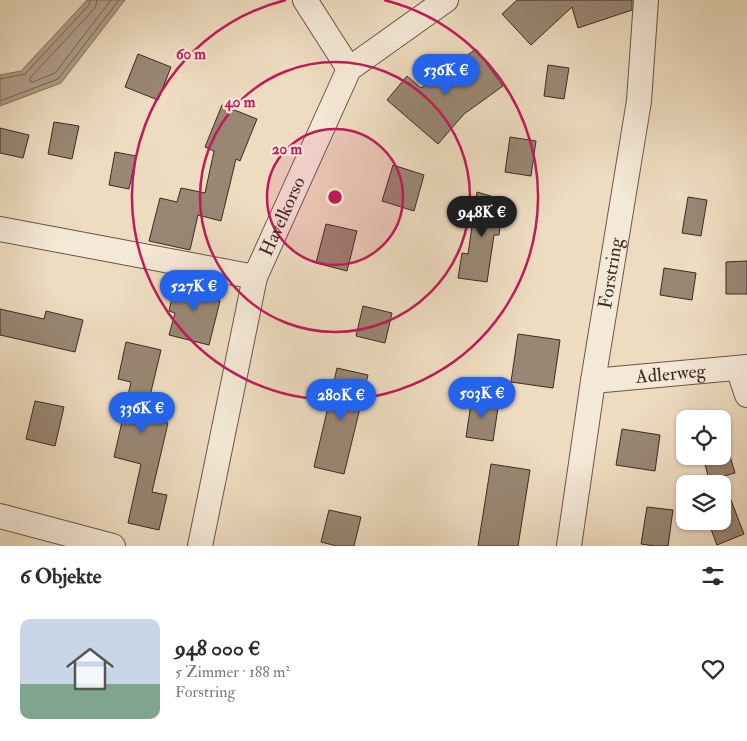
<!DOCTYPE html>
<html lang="de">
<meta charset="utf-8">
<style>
:root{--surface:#fff;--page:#f7f7f7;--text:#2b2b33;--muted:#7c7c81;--line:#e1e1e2;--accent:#2563eb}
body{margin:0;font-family:"IM FELL Double Pica",serif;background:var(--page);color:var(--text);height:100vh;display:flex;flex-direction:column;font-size:19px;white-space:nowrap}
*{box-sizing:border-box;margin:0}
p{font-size:16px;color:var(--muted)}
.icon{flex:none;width:28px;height:28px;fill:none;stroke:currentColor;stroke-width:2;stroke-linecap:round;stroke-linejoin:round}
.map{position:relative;height:546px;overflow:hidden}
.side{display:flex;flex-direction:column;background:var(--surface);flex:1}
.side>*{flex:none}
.buttons{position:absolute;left:676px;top:410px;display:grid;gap:10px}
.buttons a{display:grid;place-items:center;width:55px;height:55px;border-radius:10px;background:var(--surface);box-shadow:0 1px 4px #0004;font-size:25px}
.price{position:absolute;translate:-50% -42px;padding:0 11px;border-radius:18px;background:var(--accent);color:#fff;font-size:16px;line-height:32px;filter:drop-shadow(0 1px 2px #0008)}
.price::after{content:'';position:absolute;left:50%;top:30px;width:15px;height:11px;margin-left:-8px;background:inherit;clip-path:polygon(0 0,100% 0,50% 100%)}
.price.on{background:#222;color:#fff}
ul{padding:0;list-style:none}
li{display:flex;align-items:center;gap:15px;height:125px;padding:0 20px}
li+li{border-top:1px solid var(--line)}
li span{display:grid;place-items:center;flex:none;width:140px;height:100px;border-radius:10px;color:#555}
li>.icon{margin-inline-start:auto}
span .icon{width:60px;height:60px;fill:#fffc;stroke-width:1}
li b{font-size:21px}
h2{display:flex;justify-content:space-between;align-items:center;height:60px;padding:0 20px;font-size:21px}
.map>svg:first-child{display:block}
.water{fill:#b19f8a;stroke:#827060}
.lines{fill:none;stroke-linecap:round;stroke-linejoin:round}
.shore{stroke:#766456;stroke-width:1}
.building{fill:#998774;stroke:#3c2a22}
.minor-casing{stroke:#68564a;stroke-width:26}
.minor{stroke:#f4e8d6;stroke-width:24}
.ring{fill:none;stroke:#c2185b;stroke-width:2.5}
.labels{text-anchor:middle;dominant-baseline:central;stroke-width:4.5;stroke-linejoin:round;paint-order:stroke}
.street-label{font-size:19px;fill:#3c2a22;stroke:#f4e8d6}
.centre{fill:#c2185b;stroke:#f4e8d6;stroke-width:2.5}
.ring-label{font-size:15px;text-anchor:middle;font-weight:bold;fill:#c2185b;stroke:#f4e8d6;stroke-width:4.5;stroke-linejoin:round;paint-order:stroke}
</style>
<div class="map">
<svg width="747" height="546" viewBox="0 0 747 546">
<rect width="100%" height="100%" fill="#eedcc0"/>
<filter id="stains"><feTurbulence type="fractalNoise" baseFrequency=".004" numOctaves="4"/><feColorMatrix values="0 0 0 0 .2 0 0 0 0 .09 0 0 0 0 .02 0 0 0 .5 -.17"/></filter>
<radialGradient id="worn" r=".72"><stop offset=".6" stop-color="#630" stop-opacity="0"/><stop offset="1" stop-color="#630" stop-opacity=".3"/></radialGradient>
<path class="water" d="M 87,0 L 125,0 L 61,83 L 0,106 L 0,75 L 21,71 Z"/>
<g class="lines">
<path class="shore" d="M 97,0 L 96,5 L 94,9 L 30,78 L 30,82 L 33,82 L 55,73 L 111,0
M 0,79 L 25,74 L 89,5 L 90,0
M 0,101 L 58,79 L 119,0"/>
</g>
<path class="building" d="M 517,0 L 632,0 L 632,10 L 578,28 L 572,7 L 531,45 L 502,14 Z
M 476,49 L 503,86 L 464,114 L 438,144 L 387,100 L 407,76 L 421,88 Z
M 138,54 L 171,67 L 158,100 L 125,87 Z
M 548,65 L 569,68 L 564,99 L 544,96 Z
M 222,105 L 257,119 L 240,161 L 236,159 L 221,221 L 198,215 L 190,250 L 149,241 L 160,198 L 177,202 L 181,188 L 205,193 L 214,151 L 205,147 Z
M 54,122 L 79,126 L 72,159 L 48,154 Z
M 0,128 L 29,135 L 23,158 L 0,153 Z
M 510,137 L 536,141 L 531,176 L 505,172 Z
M 115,152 L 136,156 L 129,189 L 109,185 Z
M 393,165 L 424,175 L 414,211 L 382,201 Z
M 477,192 L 504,200 L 499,235 L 494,235 L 487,282 L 458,278 L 462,253 L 468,254 Z
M 688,197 L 707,200 L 701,236 L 682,233 Z
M 326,224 L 357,231 L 347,271 L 316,263 Z
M 747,261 L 747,294 L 726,294 L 726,262 Z
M 664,268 L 696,273 L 692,300 L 660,295 Z
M 183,279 L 217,287 L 214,300 L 220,301 L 209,345 L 169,335 L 175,313 L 169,311 L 174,289 L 180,291 Z
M 363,306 L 392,313 L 385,343 L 356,336 Z
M 0,309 L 44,319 L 46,311 L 83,320 L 75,352 L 0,335 Z
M 518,334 L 560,340 L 553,388 L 511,382 Z
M 126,342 L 161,350 L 145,417 L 168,423 L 152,492 L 167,495 L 159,530 L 128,523 L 141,464 L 114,457 L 131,382 L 118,379 Z
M 337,368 L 368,375 L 344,474 L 314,467 Z
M 472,397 L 499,401 L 493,441 L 466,437 Z
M 35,401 L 64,407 L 55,446 L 26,439 Z
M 622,429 L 660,435 L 655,471 L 616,465 Z
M 703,456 L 730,456 L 735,473 L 709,480 Z
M 491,464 L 530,470 L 518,546 L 478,546 Z
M 722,482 L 724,482 L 744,534 L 717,545 L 708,521 L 722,521 Z
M 647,507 L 673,510 L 668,546 L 655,546 L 641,544 Z
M 329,510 L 361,517 L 354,546 L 337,546 L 321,542 Z"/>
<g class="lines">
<g class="minor-casing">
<g id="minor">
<path d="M 305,0 L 349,69"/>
<path d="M 0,229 L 255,277"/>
<path d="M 738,368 L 747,395"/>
<path id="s1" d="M 593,381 L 747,367"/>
<path d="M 0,516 L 113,546"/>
<path id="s2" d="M 200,546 L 255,277 L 349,69 L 446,0"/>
<path id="s3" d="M 569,546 L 593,381 L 639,101 L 646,0"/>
</g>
</g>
<use href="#minor" class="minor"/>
</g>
<circle cx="335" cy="197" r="68" fill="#c2185b" fill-opacity=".12"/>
<g class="ring">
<circle cx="335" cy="197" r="68"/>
<circle cx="335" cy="197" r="135"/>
<path d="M384 0A203 203 0 1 1 286 0"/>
</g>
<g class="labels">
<g class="street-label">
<text stroke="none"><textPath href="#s2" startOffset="341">Havelkorso</textPath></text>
<text stroke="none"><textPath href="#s3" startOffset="276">Forstring</textPath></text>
<text stroke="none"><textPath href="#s1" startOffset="78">Adlerweg</textPath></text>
</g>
</g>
<circle cx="335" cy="197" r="8" class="centre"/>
<g class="ring-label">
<text x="191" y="59">60 m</text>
<text x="240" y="107">40 m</text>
<text x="287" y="154">20 m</text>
</g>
<rect width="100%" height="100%" filter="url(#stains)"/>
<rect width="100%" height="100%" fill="url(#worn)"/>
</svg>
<div class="buttons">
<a><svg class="icon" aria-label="locate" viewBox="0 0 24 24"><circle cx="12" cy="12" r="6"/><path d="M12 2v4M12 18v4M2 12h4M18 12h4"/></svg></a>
<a><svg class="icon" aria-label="layers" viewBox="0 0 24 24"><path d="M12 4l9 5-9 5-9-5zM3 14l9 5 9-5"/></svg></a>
</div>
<b class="price" style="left:446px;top:96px">536K €</b>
<b class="price on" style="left:482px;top:238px">948K €</b>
<b class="price" style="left:194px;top:312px">527K €</b>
<b class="price" style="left:482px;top:419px">503K €</b>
<b class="price" style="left:341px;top:421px">280K €</b>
<b class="price" style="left:142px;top:434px">336K €</b>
</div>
<section class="side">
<h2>6 Objekte<svg class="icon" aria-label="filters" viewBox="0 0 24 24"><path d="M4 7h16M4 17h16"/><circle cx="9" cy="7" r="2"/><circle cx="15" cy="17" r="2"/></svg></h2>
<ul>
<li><span style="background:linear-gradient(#c9d6e8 65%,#7fa58c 0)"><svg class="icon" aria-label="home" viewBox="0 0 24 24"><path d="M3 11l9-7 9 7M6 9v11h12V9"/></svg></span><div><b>948 000 €</b><p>5 Zimmer · 188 m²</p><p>Forstring</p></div><svg class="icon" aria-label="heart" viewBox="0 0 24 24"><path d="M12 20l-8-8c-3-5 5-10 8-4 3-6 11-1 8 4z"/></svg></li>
</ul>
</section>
